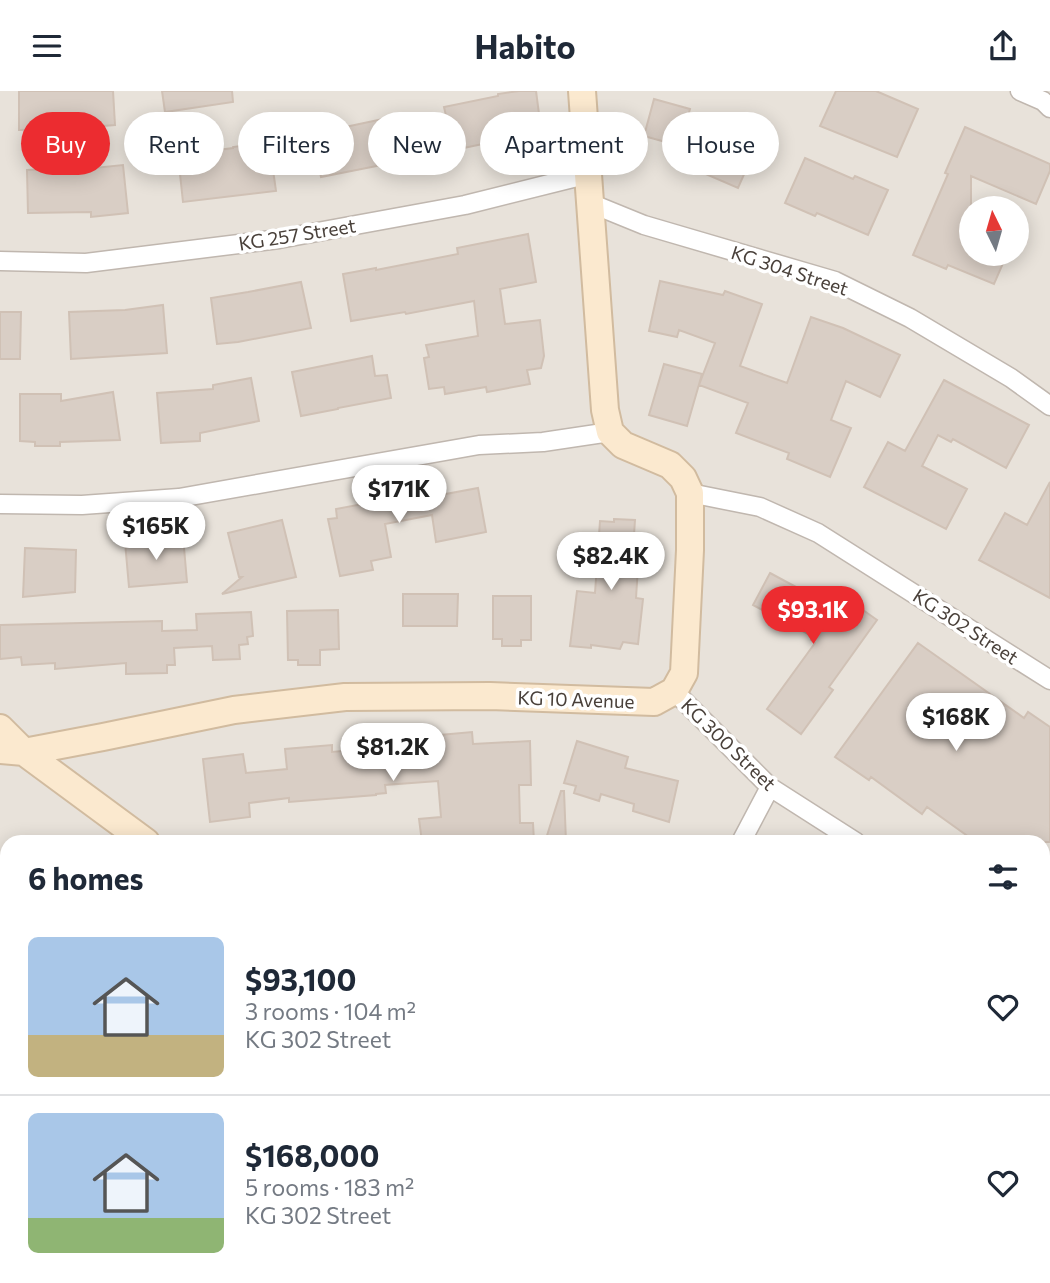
<!DOCTYPE html>
<meta charset="utf-8">
<style>
:root{--surface:#fff;--page:#f2f2f3;--text:#1f2937;--muted:#747a83;--line:#e0e1e3;--accent:#ec2c30}
body{margin:0;font-family:Commissioner,sans-serif;background:var(--page);color:var(--text);height:100vh;display:flex;flex-direction:column;font-size:26px;white-space:nowrap}
*{box-sizing:border-box;margin:0}
p{font-size:23px;color:var(--muted)}
.icon{flex:none;width:38px;height:38px;fill:none;stroke:currentColor;stroke-width:2;stroke-linecap:round;stroke-linejoin:round}
.map{position:relative;flex:1;overflow:hidden}
.details{position:absolute;left:0px;top:744px;width:1050px;height:450px;display:flex;flex-direction:column;background:var(--surface);border-radius:21px 21px 0 0;box-shadow:0 4px 18px #0003}
.details>*{flex:none}
.hud{position:absolute;left:21px;top:21px;width:1008px;height:63px;display:flex;gap:14px}
.needle{width:46px;rotate:355deg}
.buttons{position:absolute;left:959px;top:105px;display:grid;gap:14px}
.buttons a{display:grid;place-items:center;width:70px;height:70px;border-radius:50%;background:var(--surface);box-shadow:0 4px 18px #0003;font-size:35px}
.price{position:absolute;translate:-50% -60px;padding:0 16px;border-radius:24px;background:#fff;color:#222;font-size:23px;line-height:46px;filter:drop-shadow(0 2px 4px #0008)}
.price::after{content:'';position:absolute;left:50%;top:42px;width:21px;height:16px;margin-left:-10px;background:inherit;clip-path:polygon(0 0,100% 0,50% 100%)}
.price.selected{background:var(--accent);color:#fff}
ul{padding:0;list-style:none}
li{display:flex;align-items:center;gap:21px;height:175px;padding:0 28px}
li+li{border-top:2px solid var(--line)}
li span{display:grid;place-items:center;flex:none;width:196px;height:140px;border-radius:10px;color:#555}
li>.icon{margin-inline-start:auto}
span .icon{width:84px;height:84px;fill:#fffc;stroke-width:1}
li b{font-size:30px}
h2{display:flex;justify-content:space-between;align-items:center;height:84px;padding:0 28px;font-size:30px}
.pill{padding:0 24px;border-radius:32px;background:var(--surface);box-shadow:0 4px 18px #0003;font-size:24px;line-height:63px}
.pill.selected{background:var(--accent);color:#fff}
header{display:flex;justify-content:space-between;align-items:center;height:91px;padding:0 28px;background:var(--surface);font-size:32px;font-weight:700}
.map>svg:first-child{display:block}
.residential{fill:#e8e2da;fill-rule:evenodd}
.building{fill:#d9cec5;stroke:#d0c1b5;stroke-width:2}
.lines{fill:none;stroke-linecap:round;stroke-linejoin:round}
.street-casing{stroke:#c0b7af;stroke-width:21}
.secondary-casing{stroke:#d1bb9f;stroke-width:30}
.street{stroke:#fff;stroke-width:18}
.secondary{stroke:#fbe9cf;stroke-width:26}
.labels{text-anchor:middle;dominant-baseline:central;stroke-width:7;stroke-linejoin:round;paint-order:stroke}
.street-label{font-size:19px;fill:#49403a;stroke:#fff}
</style>
<header><svg class="icon" aria-label="menu" viewBox="0 0 24 24"><path d="M4 6h16M4 12h16M4 18h16"/></svg>Habito<svg class="icon" aria-label="share" viewBox="0 0 24 24"><path d="M12 15V3M7 8l5-5 5 5M5 13v7h14v-7"/></svg></header>
<div class="map">
<svg width="1050" height="1192" viewBox="0 0 1050 1192">
<rect width="100%" height="100%" fill="#f5f1ec"/>
<path class="residential" d="M 0,0 L 1050,0 L 1050,1192 L 192,1192 L 171,1187 L 1043,1186 L 1043,751 L 7,751 L 7,1153 L 0,1152 ZM 971,117 L 1017,117 L 1017,163 L 971,163 Z"/>
<path class="building" d="M 19,0 L 113,0 L 115,34 L 64,38 L 19,39 Z
M 162,0 L 232,0 L 233,11 L 165,21 Z
M 519,0 L 536,0 L 541,38 L 530,40 L 530,43 L 454,59 L 444,16 L 498,5 L 498,3 Z
M 836,0 L 876,0 L 918,18 L 897,66 L 820,35 Z
M 654,8 L 690,18 L 680,55 L 644,45 Z
M 402,24 L 412,68 L 321,86 L 312,43 Z
M 965,36 L 1050,73 L 1050,80 L 1036,113 L 971,85 L 971,163 L 1007,163 L 994,193 L 948,174 L 946,178 L 913,164 L 948,83 L 945,82 Z
M 719,38 L 757,54 L 738,97 L 701,81 Z
M 269,51 L 276,100 L 183,111 L 178,64 L 233,57 L 233,56 Z
M 805,67 L 853,88 L 855,85 L 888,99 L 868,144 L 817,122 L 815,125 L 785,112 Z
M 123,74 L 128,122 L 91,126 L 91,121 L 28,122 L 27,79 L 65,77 L 65,80 Z
M 528,143 L 536,191 L 500,198 L 505,233 L 540,229 L 544,265 L 541,277 L 527,279 L 530,293 L 487,301 L 486,296 L 445,303 L 444,296 L 429,298 L 424,267 L 429,266 L 426,254 L 478,245 L 474,210 L 406,223 L 405,221 L 351,230 L 343,183 L 376,177 L 376,179 L 458,163 L 457,157 Z
M 660,190 L 723,204 L 725,200 L 762,213 L 740,275 L 787,292 L 811,226 L 843,237 L 900,264 L 880,306 L 846,290 L 831,329 L 851,337 L 830,386 L 787,368 L 789,362 L 736,342 L 748,312 L 699,294 L 715,252 L 679,239 L 677,246 L 649,240 Z
M 301,191 L 311,237 L 238,251 L 217,253 L 211,207 L 248,201 Z
M 163,214 L 167,262 L 71,268 L 69,221 L 125,219 Z
M 0,221 L 21,221 L 20,268 L 0,268 Z
M 372,265 L 375,285 L 387,284 L 391,307 L 338,317 L 338,318 L 301,325 L 292,281 Z
M 664,273 L 702,283 L 687,335 L 649,324 Z
M 251,287 L 259,330 L 200,342 L 200,350 L 161,352 L 157,302 L 213,298 L 213,294 Z
M 944,289 L 1029,334 L 1006,377 L 953,348 L 951,351 L 938,344 L 922,375 L 967,398 L 946,438 L 864,396 L 888,351 L 905,360 Z
M 113,301 L 120,349 L 60,351 L 60,355 L 35,355 L 35,351 L 20,350 L 20,303 L 61,303 L 61,310 Z
M 1050,391 L 1050,507 L 979,469 L 1005,422 L 1027,434 Z
M 400,397 L 403,411 L 478,397 L 486,441 L 436,451 L 432,424 L 385,433 L 391,466 L 371,470 L 373,479 L 340,485 L 328,428 L 337,427 L 336,418 L 379,410 L 378,401 Z
M 614,428 L 635,429 L 634,444 L 640,445 L 636,507 L 643,508 L 638,553 L 623,551 L 620,558 L 591,554 L 591,557 L 570,555 L 577,500 L 595,502 L 600,430 L 614,431 Z
M 282,429 L 296,486 L 222,503 L 242,486 L 239,486 L 228,442 Z
M 183,445 L 187,491 L 129,496 L 125,451 Z
M 25,457 L 76,459 L 75,501 L 23,506 Z
M 770,482 L 835,517 L 843,505 L 877,529 L 829,596 L 833,599 L 801,643 L 767,618 L 815,552 L 811,549 L 814,546 L 753,514 Z
M 403,503 L 458,503 L 457,535 L 403,535 Z
M 493,505 L 531,505 L 531,549 L 521,549 L 521,555 L 502,555 L 502,548 L 493,548 Z
M 338,519 L 339,558 L 320,559 L 320,574 L 298,574 L 298,569 L 288,569 L 287,520 Z
M 251,521 L 253,545 L 247,546 L 248,553 L 239,554 L 240,568 L 213,569 L 212,555 L 174,557 L 175,574 L 167,574 L 167,582 L 126,583 L 126,572 L 55,578 L 55,572 L 22,574 L 21,566 L 0,568 L 0,534 L 162,530 L 162,540 L 197,539 L 196,523 Z
M 918,552 L 1024,627 L 1028,621 L 1050,636 L 1050,751 L 976,751 L 927,716 L 922,723 L 871,686 L 869,689 L 835,666 Z
M 472,641 L 473,653 L 530,650 L 531,694 L 519,694 L 520,732 L 533,732 L 534,751 L 422,751 L 419,728 L 441,726 L 438,690 L 385,694 L 386,702 L 376,703 L 376,704 L 289,711 L 289,707 L 249,712 L 250,726 L 210,731 L 203,668 L 243,663 L 246,682 L 287,678 L 285,658 L 332,654 L 332,661 L 398,655 L 419,653 L 418,646 Z
M 577,650 L 628,666 L 625,677 L 678,690 L 669,731 L 633,720 L 634,713 L 601,703 L 599,710 L 574,702 L 576,695 L 564,692 Z
M 561,700 L 564,700 L 566,751 L 545,751 Z"/>
<g class="lines">
<g class="street-casing">
<path id="street" d="M 1020,0 L 1043,10 L 1050,17
M 590,112 L 644,134 L 835,190 L 910,227 L 1011,287 L 1050,315
M 0,170 L 86,172 L 279,148 L 465,114 L 589,83
M 690,402 L 760,416 L 818,442 L 1050,589
M 0,413 L 82,414 L 179,407 L 479,354 L 543,351 L 610,341
M 674,600 L 770,696 L 856,751
M 741,751 L 770,696
M 1043,873 L 1050,877
M 0,936 L 7,941
M 0,1162 L 7,1163
M 1043,1167 L 1050,1172
M 88,1192 L 90,1186"/>
</g>
<g class="secondary-casing">
<path id="secondary" d="M 0,637 L 24,661 L 146,751
M 0,659 L 24,661 L 103,646 L 234,619 L 345,606 L 490,605 L 654,611 L 674,600 L 684,582 L 690,459 L 690,402 L 683,387 L 670,374 L 623,354 L 610,341 L 605,319 L 582,0
M 572,1186 L 572,1192"/>
</g>
<use href="#street" class="street"/>
<use href="#secondary" class="secondary"/>
</g>
<g class="labels">
<g class="street-label">
<text transform="translate(297 143) rotate(-9)">KG 257 Street</text>
<text transform="translate(790 179) rotate(18)">KG 304 Street</text>
<text transform="translate(966 535) rotate(33)">KG 302 Street</text>
<text transform="translate(576 608) rotate(2)">KG 10 Avenue</text>
<text transform="translate(729 653) rotate(44)">KG 300 Street</text>
</g>
</g>
</svg>
<div class="buttons">
<a><svg class="needle" viewBox="-14 -14 28 28"><path d="M0-13l5 13h-10z" fill="#e53935"/><path d="M0 13l5-13h-10z" fill="#747a83"/></svg></a>
</div>
<b class="price" style="left:399px;top:434px">$171K</b>
<b class="price" style="left:156px;top:471px">$165K</b>
<b class="price" style="left:611px;top:501px">$82.4K</b>
<b class="price selected" style="left:813px;top:555px">$93.1K</b>
<b class="price" style="left:956px;top:662px">$168K</b>
<b class="price" style="left:393px;top:692px">$81.2K</b>
<div class="hud">
<a class="pill selected">Buy</a>
<a class="pill">Rent</a>
<a class="pill">Filters</a>
<a class="pill">New</a>
<a class="pill">Apartment</a>
<a class="pill">House</a>
</div>
<section class="details">
<h2>6 homes<svg class="icon" aria-label="filters" viewBox="0 0 24 24"><path d="M4 7h16M4 17h16"/><circle cx="9" cy="7" r="2"/><circle cx="15" cy="17" r="2"/></svg></h2>
<ul>
<li><span style="background:linear-gradient(#a9c7e8 70%,#c2b280 0)"><svg class="icon" aria-label="home" viewBox="0 0 24 24"><path d="M3 11l9-7 9 7M6 9v11h12V9"/></svg></span><div><b>$93,100</b><p>3 rooms · 104 m²</p><p>KG 302 Street</p></div><svg class="icon" aria-label="heart" viewBox="0 0 24 24"><path d="M12 20l-8-8c-3-5 5-10 8-4 3-6 11-1 8 4z"/></svg></li>
<li><span style="background:linear-gradient(#a9c7e8 75%,#8fb573 0)"><svg class="icon" aria-label="home" viewBox="0 0 24 24"><path d="M3 11l9-7 9 7M6 9v11h12V9"/></svg></span><div><b>$168,000</b><p>5 rooms · 183 m²</p><p>KG 302 Street</p></div><svg class="icon" aria-label="heart" viewBox="0 0 24 24"><path d="M12 20l-8-8c-3-5 5-10 8-4 3-6 11-1 8 4z"/></svg></li>
</ul>
</section>
</div>
